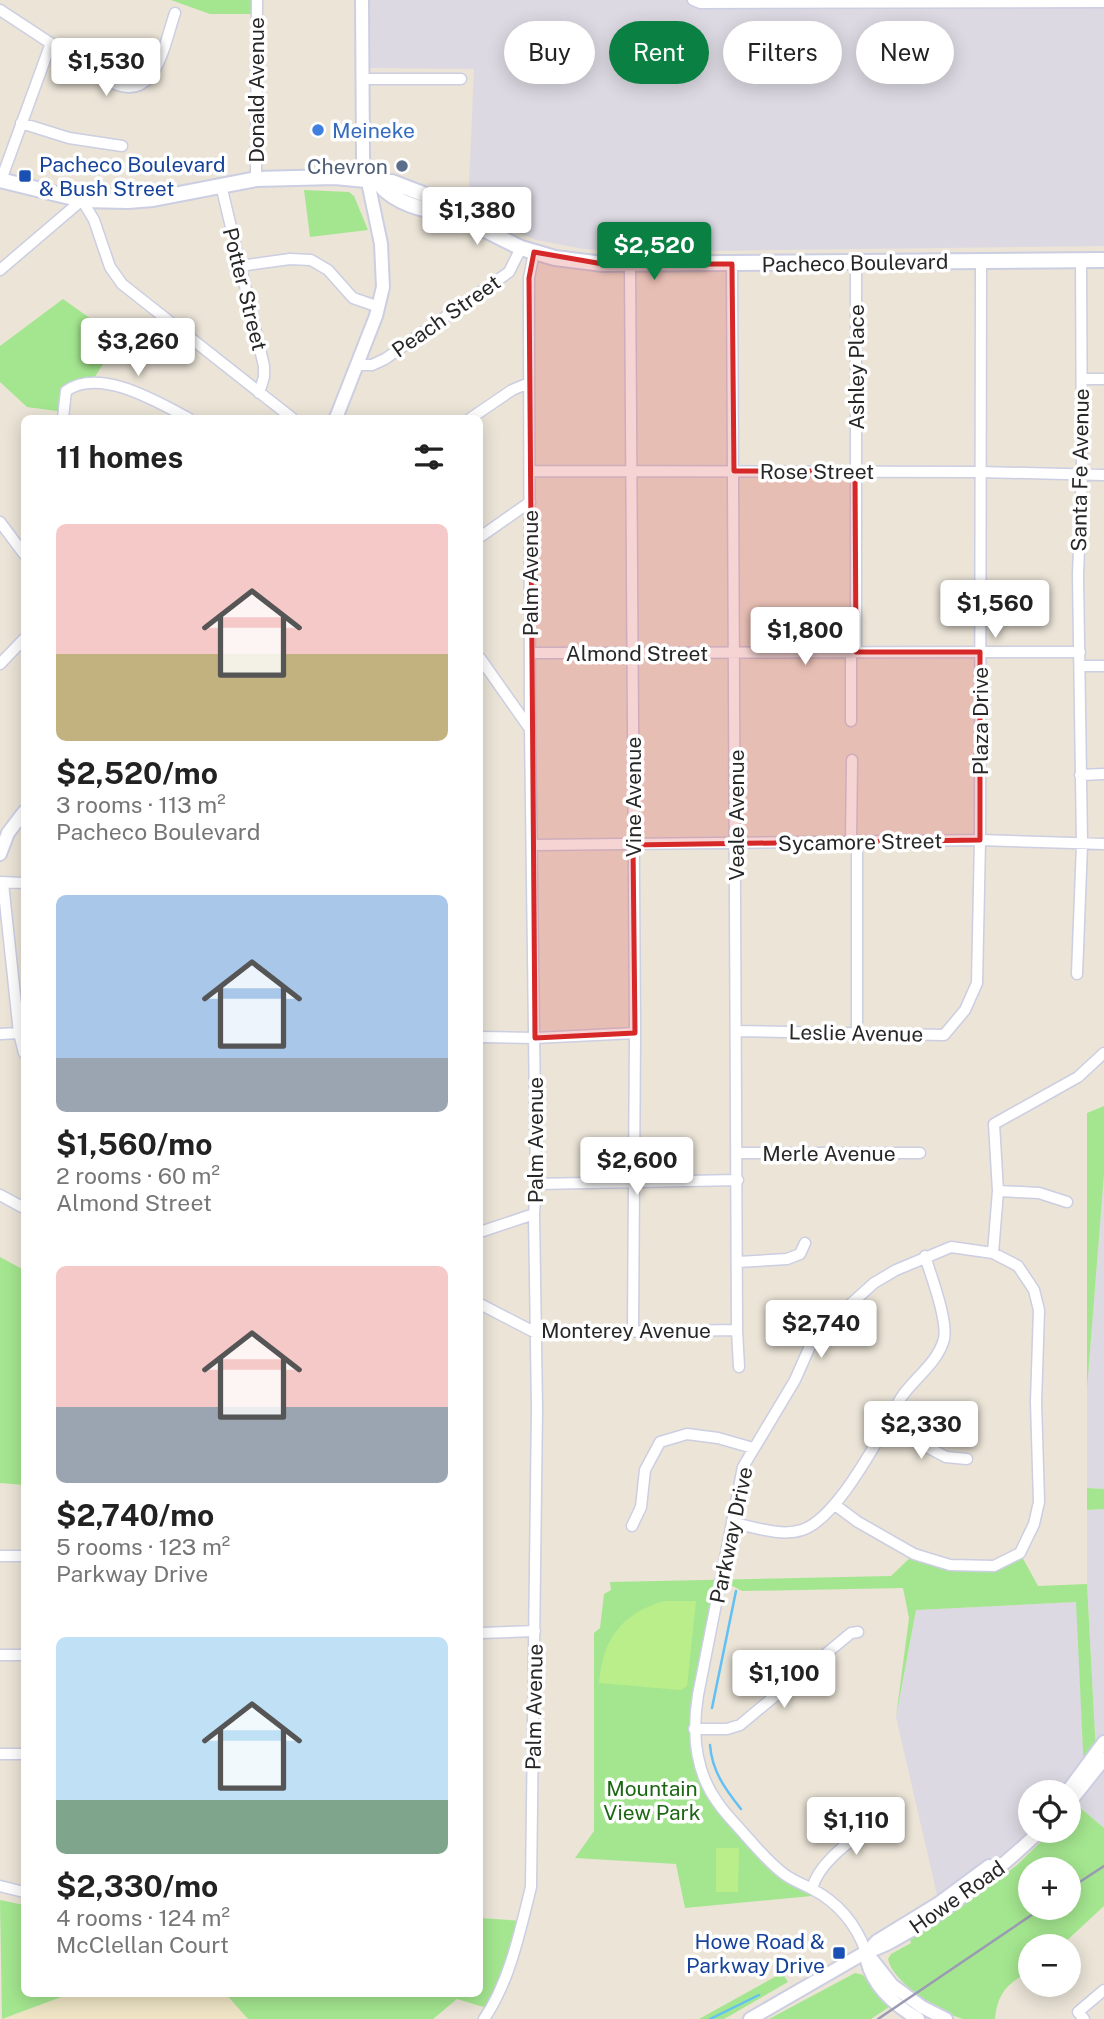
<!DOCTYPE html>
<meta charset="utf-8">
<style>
:root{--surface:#fff;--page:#f2f2f2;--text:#222;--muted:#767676;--accent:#0b8043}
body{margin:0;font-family:"Public Sans",sans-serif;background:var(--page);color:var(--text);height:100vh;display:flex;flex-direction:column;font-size:26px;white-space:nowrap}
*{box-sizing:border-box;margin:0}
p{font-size:23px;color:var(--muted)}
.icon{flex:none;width:38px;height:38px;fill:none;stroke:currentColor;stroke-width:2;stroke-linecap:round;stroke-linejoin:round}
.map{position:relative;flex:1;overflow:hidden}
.panel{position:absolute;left:21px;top:415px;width:462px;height:1582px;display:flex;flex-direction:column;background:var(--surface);border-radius:10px;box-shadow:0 4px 18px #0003}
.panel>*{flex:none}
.top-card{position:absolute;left:504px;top:21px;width:494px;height:63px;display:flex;gap:14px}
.fabs{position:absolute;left:1018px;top:1780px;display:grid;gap:14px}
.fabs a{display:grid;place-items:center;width:63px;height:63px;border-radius:50%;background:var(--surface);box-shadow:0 4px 18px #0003;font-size:35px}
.price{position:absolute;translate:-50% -60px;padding:0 16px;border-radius:7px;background:#fff;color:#222;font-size:23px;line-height:46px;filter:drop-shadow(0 2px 4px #0008)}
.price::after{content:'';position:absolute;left:50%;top:42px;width:21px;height:16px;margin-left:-10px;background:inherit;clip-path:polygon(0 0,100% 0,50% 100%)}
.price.active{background:var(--accent);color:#fff}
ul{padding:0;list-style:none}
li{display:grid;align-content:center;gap:14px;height:371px;padding:0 35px}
li span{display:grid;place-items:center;height:217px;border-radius:10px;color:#555}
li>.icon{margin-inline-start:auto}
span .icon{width:126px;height:126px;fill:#fffc;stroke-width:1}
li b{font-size:30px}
h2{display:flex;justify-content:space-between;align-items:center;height:84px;padding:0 35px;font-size:30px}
.chip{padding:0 24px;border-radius:32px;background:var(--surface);box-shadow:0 4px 18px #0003;font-size:24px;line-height:63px}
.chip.active{background:var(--accent);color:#fff}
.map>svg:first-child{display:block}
.industrial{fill:#dcd9e2}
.education{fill:#efe5c5}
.green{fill:#a4e68f;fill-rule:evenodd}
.pitch{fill:#baee8a}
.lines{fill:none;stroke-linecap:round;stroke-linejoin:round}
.stream{stroke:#62c0f5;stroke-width:2.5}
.minor-casing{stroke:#cccee2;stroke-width:13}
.tertiary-casing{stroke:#cccee2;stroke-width:16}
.secondary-casing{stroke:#cccee2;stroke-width:18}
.minor{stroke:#fff;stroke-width:10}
.tertiary{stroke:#fff;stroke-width:12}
.secondary{stroke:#fff;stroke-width:14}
.rail{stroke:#9a9bb3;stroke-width:2.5}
.marked{fill:#d62828;fill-opacity:0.2;stroke:#d62828;stroke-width:5;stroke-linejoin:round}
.shop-dot{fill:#3f7fe0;stroke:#fff;stroke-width:2.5}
.service-dot{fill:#5c6f8a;stroke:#fff;stroke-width:2.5}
.transit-dot{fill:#1a4fb4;stroke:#fff;stroke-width:2.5}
.labels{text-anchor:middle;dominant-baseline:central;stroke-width:7;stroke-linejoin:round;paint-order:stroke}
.street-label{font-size:21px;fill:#272727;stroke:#fff}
.shop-label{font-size:21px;fill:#366cbe;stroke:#fff;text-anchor:start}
.transit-label{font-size:21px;fill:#164399;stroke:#fff;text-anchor:start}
.service-label{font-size:21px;fill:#4e5e75;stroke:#fff;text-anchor:end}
.park-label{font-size:21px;fill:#1d6714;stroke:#fff}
</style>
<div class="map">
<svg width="1104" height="2019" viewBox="0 0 1104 2019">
<rect width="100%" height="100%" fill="#ebe4d7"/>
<path class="industrial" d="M 369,0 L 1104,0 L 1104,246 L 634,252 L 584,249 L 536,240 L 503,226 L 468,208 L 474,69 L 370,68 Z
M 1104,1174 L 1104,1489 L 1087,1488 L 1087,1389 Z
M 1104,1509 L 1104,1742 L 1096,1754 L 1087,1584 L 1087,1510 Z
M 1077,1602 L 1084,1772 L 1067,1792 L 1031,1792 L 1031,1829 L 999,1859 L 939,1903 L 896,1717 L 916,1610 Z
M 1104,1759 L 1104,1828 L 1072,1800 Z"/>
<path class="education" d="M 72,1993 L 225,1993 L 248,2019 L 2,2019 Z"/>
<path class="green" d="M 171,0 L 252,0 L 251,14 L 210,14 Z
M 304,190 L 349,192 L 354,196 L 368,230 L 310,237 Z
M 63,299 L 119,339 L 91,383 L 66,391 L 64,412 L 27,407 L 0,382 L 0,346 Z
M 1104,1106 L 1104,1174 L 1087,1389 L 1087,1113 Z
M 0,1257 L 24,1270 L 24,1485 L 0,1483 Z
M 1087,1488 L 1104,1489 L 1104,1509 L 1087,1510 Z
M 1020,1553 L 1038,1586 L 1087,1584 L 1096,1754 L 1084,1772 L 1076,1602 L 916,1610 L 896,1717 L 909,1618 L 903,1588 L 742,1591 L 721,1580 L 695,1735 L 716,1802 L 769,1862 L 822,1895 L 685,1908 L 676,1864 L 575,1858 L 594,1831 L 594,1633 L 600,1628 L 604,1594 L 611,1590 L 610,1582 L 891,1576 L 914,1554 L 950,1565 L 994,1566 Z
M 1077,1805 L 1104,1828 L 1104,1906 L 1061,1946 L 1031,1946 L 1031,1970 C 1008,1984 998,1991 995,2019 C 985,2019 972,2019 963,2019 C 941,2013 892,1982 888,1959 L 891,1954 L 911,1943 L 910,1940 L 968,1902 L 1017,1865 L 1052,1831 L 1069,1830 L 1069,1813 ZM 1031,1869 L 1069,1869 L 1069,1908 L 1031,1908 Z
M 0,1900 L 24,1905 L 24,1993 L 72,1993 L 2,2019 Z
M 480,1918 L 523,1921 L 490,2009 L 457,1999 L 433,2019 L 248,2019 L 225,1993 L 480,1993 Z
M 782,1973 L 788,1982 L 724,2019 L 699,2019 Z
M 855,1973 L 863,1975 L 889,2007 L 871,2019 L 769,2019 Z"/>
<path class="pitch" d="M 664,1601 L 696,1601 L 687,1686 L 681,1690 L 599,1683 C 603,1639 621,1614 664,1601 Z
M 716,1848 L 739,1848 L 738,1892 L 716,1892 Z"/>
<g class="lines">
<path class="stream" d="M 712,1708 L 736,1591
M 710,1745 C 712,1771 725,1789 741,1809
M 710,2019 L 759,1995"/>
<g class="minor-casing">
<path id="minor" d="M 693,0 L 700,3 L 1104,2
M 0,10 L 105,79 C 155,109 163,48 175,13
M 362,79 L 461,79
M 21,123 L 69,138 L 122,146
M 256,179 L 257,0
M 1,180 L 51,43
M 221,185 L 264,366 L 264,377 L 259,393
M 732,264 L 737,1330 L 739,1367
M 630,265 L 635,1033 L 633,1330
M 240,266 L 290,259 L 311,260 L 328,270 L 353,298 L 379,307
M 0,270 L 82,200 L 94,220 L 110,267 L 122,284 L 292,418
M 357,365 L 372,365 L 385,359 L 509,272 L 521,248
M 1082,379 L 1104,379
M 63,418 L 66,391 C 99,367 156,401 188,418
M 471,418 L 512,390 L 529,383
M 530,471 L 980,472 L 1104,475
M 0,522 L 24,554
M 480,537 L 530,502
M 851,652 L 851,721
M 856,652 L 856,263
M 531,653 L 1080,652
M 480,658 L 530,729
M 0,664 L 24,639
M 1080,666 L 1104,666
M 1080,775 L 1104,774
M 851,842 L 852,760
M 532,845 L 980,840 L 1104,844
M 0,882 L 24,883
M 3,883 L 19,1033 L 24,1053
M 1077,974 L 1082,844 L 1078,575 L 1082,473 L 1081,261
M 736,1031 L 944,1035 L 965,1010 L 977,983 L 980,840 L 981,261
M 857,1033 L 857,842
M 0,1034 L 19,1033
M 480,1037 L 535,1038 L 635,1033
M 737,1153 L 920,1153
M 536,1184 L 738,1180
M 998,1191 L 1039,1193 L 1067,1202
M 0,1195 L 24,1208
M 480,1232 L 534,1214
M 993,1253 L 998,1191 L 994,1124 L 1078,1077 L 1104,1053
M 738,1262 L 787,1259 L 800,1254 L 805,1243
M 480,1304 L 536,1333 L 737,1330
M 887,1426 L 946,1457 L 967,1459
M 835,1505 L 858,1522 L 914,1554 L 950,1565 L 994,1566 L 1020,1553 L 1034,1524 L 1039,1502 L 1036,1402 L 1039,1310 L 1034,1290 L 1018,1266 L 993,1253 L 951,1247 L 896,1270 L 874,1283 L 814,1337 L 795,1380 L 743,1467 L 698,1695 C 692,1732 695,1772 718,1803 C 726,1815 737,1825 746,1836 C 758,1849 769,1863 784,1874 C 792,1880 802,1884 812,1889 C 839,1903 856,1924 866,1952
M 734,1523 C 754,1527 781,1537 802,1530 C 833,1520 868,1457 885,1428 C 892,1418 895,1405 903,1395 C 916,1377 938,1362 944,1339 C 948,1320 931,1276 925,1256
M 632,1526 L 641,1507 L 645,1470 L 660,1442 L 687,1434 L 718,1438 L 753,1448
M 0,1556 L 24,1556
M 480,1633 L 535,1631
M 0,1655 L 24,1655
M 694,1729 L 727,1729 L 740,1725 L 851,1633 L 858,1632
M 0,1754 L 24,1754
M 0,1886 L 24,1892
M 812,1889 C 819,1859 860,1835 883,1816
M 484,2019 C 510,1981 520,1931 531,1887 L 537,1408 L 534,1214 L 536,1184 L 530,729 L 529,318 L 529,278 L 534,252
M 1084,2019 L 1078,2012 L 1104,1990"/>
</g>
<g class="tertiary-casing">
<path id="tertiary" d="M 336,418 L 376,316 L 383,287 L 381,244 L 363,158 L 362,0
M 0,854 L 8,833 L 24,812
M 1067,1792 L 1104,1742
M 1069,1803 L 1104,1759
M 866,1952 L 892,1985 L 922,2007 L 946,2019
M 866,1952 C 868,1983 893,2004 918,2019
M 867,1952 L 877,1941 L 939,1903 L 989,1866
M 750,2019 L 866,1952 C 885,1947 899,1937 915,1928 C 962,1900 1002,1867 1041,1830"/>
</g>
<g class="secondary-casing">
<path id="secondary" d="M 0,180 L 82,200 L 128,201 L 153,199 L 256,179 L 335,177 L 366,180 L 379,184 L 392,182 L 436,199 L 449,212 L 521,248 L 555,258 L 603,264 L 1104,260
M 379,184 C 395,203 425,212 449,212"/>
</g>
<use href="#minor" class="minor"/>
<use href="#tertiary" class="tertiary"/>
<use href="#secondary" class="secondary"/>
<path class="rail" d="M 1069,1889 L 1104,1866
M 878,2019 L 1042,1908"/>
</g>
<path class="marked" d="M 534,252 L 603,264 L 732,264 L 734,471 L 855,471 L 856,652 L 980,652 L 980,840 L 633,845 L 635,1033 L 535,1038 L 529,278 Z"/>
<circle class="shop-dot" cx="318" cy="130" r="7"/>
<circle class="service-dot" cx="402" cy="166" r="7"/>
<g class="transit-dot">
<rect x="18" y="169" width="14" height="14" rx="3.5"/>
<rect x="832" y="1946" width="14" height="14" rx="3.5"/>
</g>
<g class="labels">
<g class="street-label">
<text transform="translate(256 90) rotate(-90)">Donald Avenue</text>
<text transform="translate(855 263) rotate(-1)">Pacheco Boulevard</text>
<text transform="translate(245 289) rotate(76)">Potter Street</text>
<text transform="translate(446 316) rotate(-35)">Peach Street</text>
<text transform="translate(856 367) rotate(-90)">Ashley Place</text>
<text transform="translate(1080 470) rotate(-89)">Santa Fe Avenue</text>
<text x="817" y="471">Rose Street</text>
<text transform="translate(530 573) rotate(-90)">Palm Avenue</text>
<text x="637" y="653">Almond Street</text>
<text transform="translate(980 721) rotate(-90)">Plaza Drive</text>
<text transform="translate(633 797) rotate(-90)">Vine Avenue</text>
<text transform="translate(736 815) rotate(-90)">Veale Avenue</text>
<text transform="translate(860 842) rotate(-1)">Sycamore Street</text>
<text transform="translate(856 1033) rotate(1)">Leslie Avenue</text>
<text transform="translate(535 1140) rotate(-90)">Palm Avenue</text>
<text x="829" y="1153">Merle Avenue</text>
<text x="626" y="1330">Monterey Avenue</text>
<text transform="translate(731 1535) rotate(-78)">Parkway Drive</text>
<text transform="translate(534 1707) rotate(-89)">Palm Avenue</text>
<text transform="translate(957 1897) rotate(-35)">Howe Road</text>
</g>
<g class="shop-label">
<text x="332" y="130">Meineke</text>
</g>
<g class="transit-label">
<text x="39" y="164">Pacheco Boulevard<tspan x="39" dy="24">&amp; Bush Street</tspan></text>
<text x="825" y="1941" text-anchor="end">Howe Road &amp;<tspan x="825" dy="24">Parkway Drive</tspan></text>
</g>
<g class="service-label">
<text x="388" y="166">Chevron</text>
</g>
<g class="park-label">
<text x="652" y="1788">Mountain<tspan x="652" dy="24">View Park</tspan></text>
</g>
</g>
</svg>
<div class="fabs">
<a><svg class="icon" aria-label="locate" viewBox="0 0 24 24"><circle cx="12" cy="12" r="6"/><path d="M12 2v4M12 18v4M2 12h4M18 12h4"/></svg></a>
<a>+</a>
<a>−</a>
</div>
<b class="price" style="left:106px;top:98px">$1,530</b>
<b class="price" style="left:477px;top:247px">$1,380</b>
<b class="price active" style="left:654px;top:282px">$2,520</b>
<b class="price" style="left:138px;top:378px">$3,260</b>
<b class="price" style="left:995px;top:640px">$1,560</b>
<b class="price" style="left:805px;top:667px">$1,800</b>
<b class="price" style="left:637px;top:1197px">$2,600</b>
<b class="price" style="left:821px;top:1360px">$2,740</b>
<b class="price" style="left:921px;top:1461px">$2,330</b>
<b class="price" style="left:784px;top:1710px">$1,100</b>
<b class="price" style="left:856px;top:1857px">$1,110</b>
<div class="top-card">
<a class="chip">Buy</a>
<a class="chip active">Rent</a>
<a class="chip">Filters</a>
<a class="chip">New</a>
</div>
<section class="panel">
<h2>11 homes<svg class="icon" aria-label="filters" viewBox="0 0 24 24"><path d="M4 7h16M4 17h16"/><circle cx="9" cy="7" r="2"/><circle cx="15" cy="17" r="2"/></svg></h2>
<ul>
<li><span style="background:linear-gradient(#f6c9c9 60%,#c2b280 0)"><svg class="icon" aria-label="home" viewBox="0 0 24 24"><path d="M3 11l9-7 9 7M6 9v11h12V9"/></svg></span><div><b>$2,520/mo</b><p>3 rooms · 113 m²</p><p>Pacheco Boulevard</p></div></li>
<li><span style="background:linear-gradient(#a9c7e8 75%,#9aa5b1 0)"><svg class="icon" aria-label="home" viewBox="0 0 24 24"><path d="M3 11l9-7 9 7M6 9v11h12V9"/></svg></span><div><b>$1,560/mo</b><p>2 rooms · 60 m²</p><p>Almond Street</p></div></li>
<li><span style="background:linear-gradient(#f6c9c9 65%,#9aa5b1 0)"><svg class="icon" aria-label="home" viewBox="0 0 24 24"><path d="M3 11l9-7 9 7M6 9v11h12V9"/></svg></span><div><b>$2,740/mo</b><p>5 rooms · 123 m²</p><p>Parkway Drive</p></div></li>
<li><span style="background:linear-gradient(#bfe0f5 75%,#7fa58c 0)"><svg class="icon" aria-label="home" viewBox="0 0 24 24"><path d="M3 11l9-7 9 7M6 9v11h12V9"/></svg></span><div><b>$2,330/mo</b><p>4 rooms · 124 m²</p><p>McClellan Court</p></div></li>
</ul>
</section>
</div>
